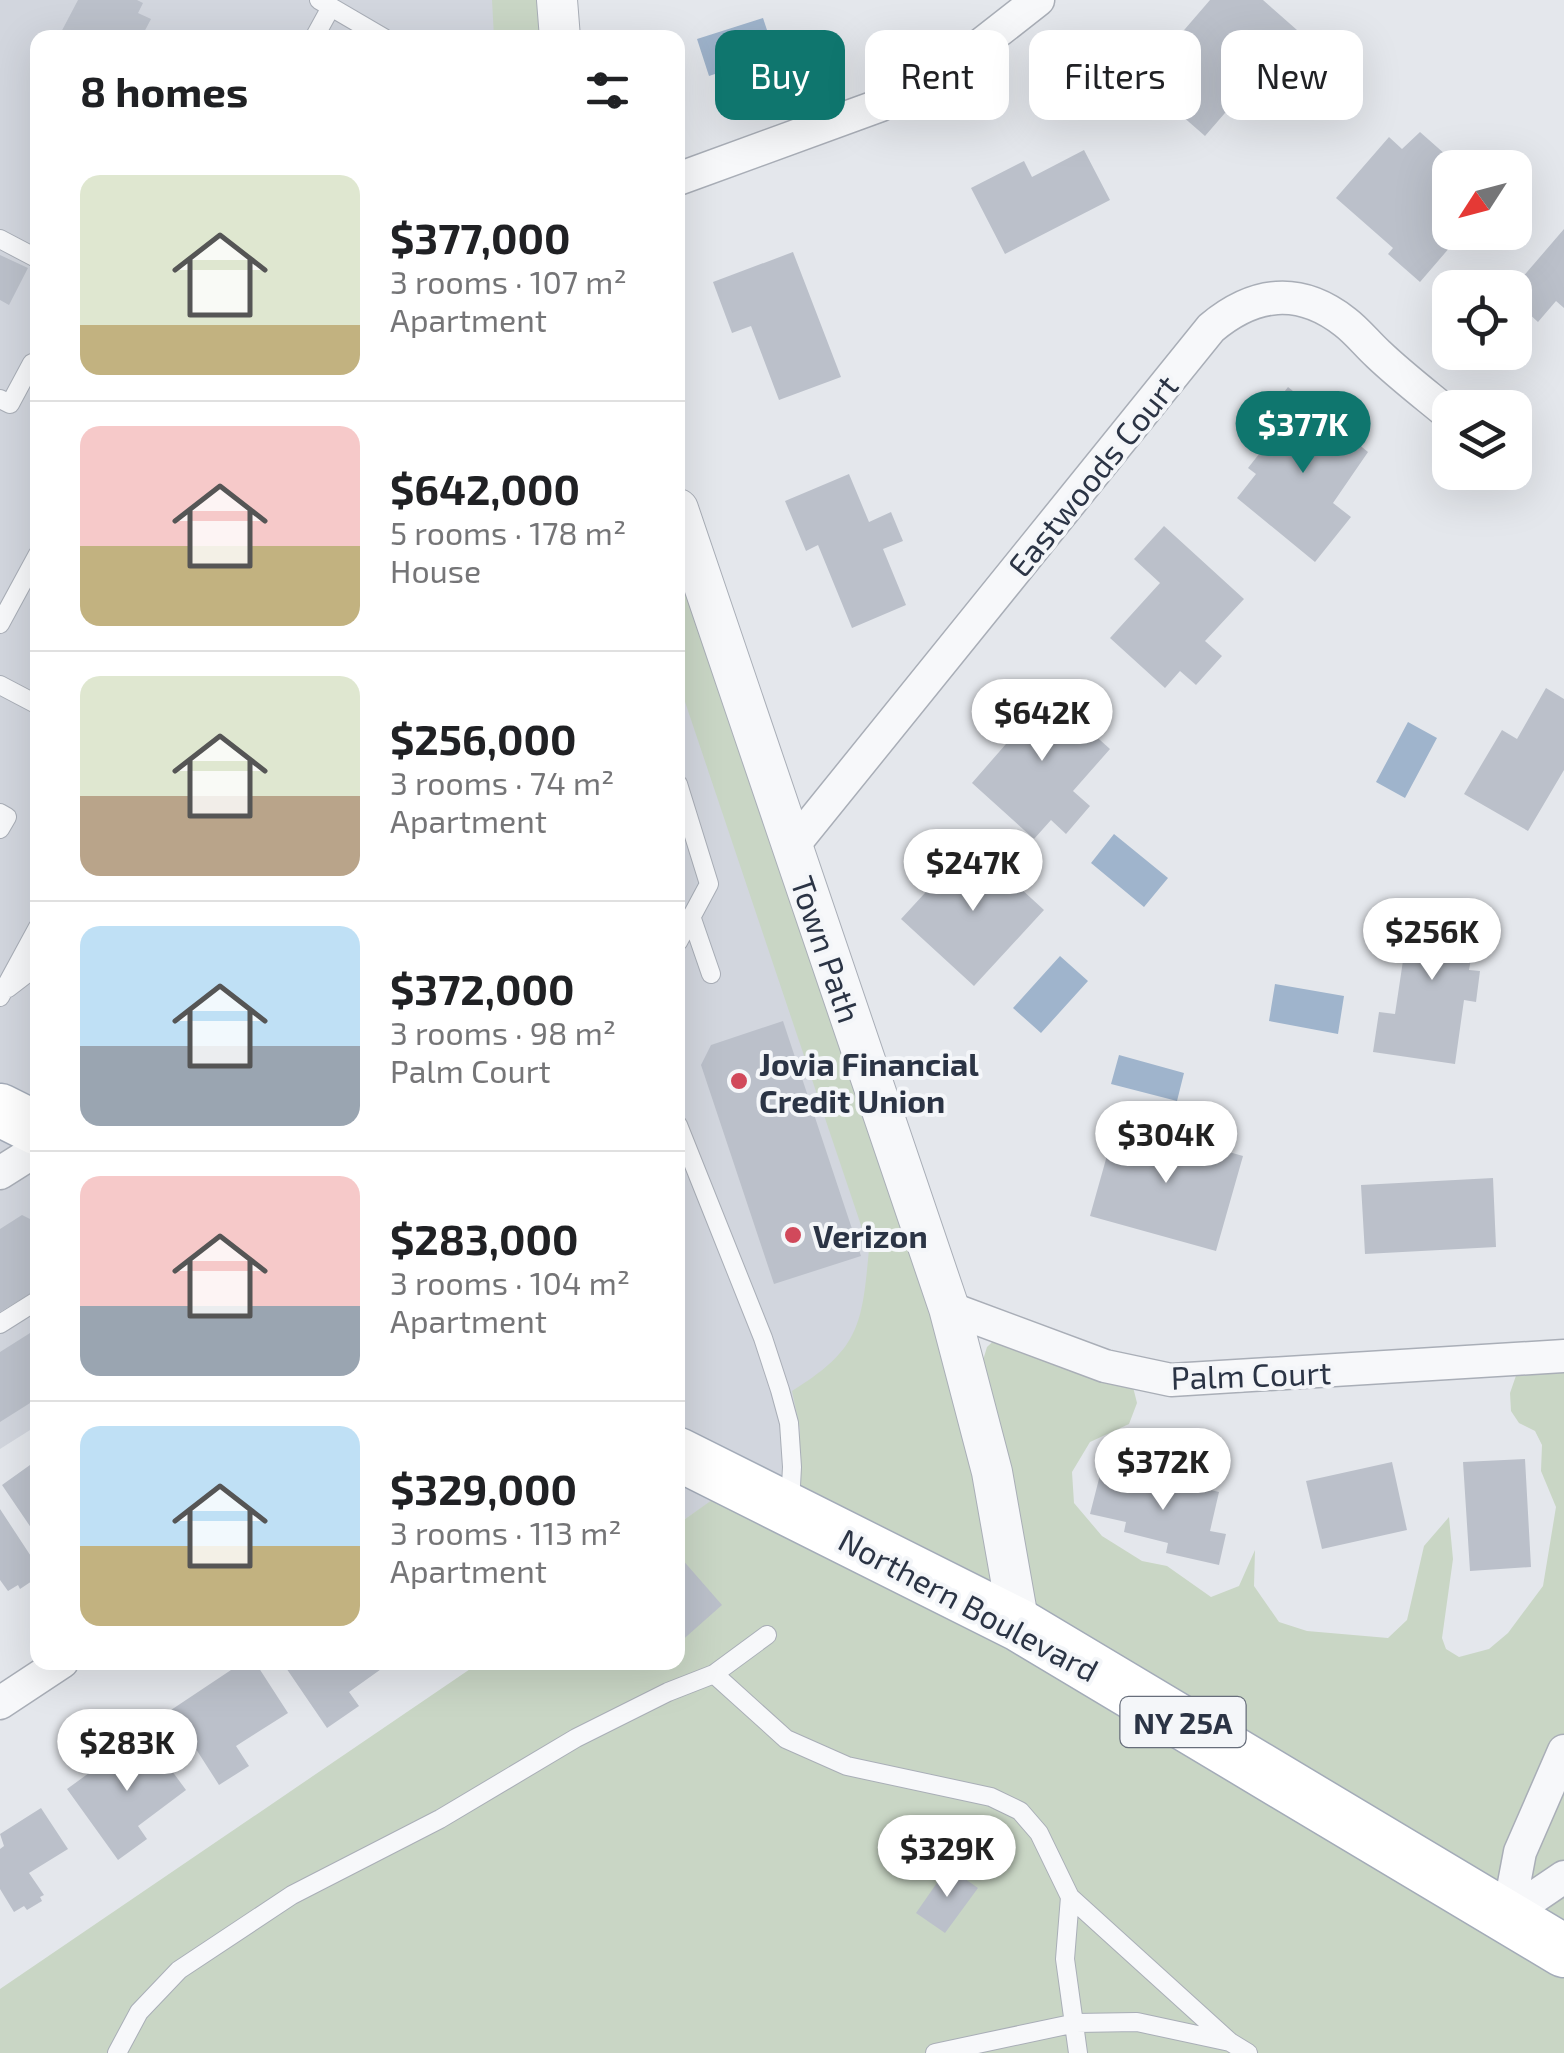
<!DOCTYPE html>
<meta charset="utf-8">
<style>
:root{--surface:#fff;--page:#f6f6f6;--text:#202124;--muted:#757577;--line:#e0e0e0;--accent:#0f766e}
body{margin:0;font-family:"Exo 2",sans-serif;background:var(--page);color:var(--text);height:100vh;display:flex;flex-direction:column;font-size:38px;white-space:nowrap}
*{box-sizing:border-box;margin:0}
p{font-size:32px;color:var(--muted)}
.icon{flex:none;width:55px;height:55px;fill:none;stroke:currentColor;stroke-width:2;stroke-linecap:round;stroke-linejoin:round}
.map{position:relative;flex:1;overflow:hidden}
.details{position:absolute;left:30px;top:30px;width:655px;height:1640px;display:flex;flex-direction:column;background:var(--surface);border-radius:20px;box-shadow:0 10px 40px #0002}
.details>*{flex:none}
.top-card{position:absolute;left:715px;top:30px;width:698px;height:90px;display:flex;gap:20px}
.needle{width:65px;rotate:234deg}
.tools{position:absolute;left:1432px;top:150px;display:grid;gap:20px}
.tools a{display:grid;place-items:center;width:100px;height:100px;border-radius:20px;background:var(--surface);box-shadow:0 10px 40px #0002;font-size:50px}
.price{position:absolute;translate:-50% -85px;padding:0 22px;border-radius:35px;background:#fff;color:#222;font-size:32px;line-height:65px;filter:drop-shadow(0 2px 5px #0008)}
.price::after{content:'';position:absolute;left:50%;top:60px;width:30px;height:22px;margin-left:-15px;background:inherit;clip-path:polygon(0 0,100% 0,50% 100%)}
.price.current{background:var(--accent);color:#fff}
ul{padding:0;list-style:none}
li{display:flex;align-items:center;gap:30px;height:250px;padding:0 50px}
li+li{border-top:2px solid var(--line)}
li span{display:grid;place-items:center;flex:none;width:280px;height:200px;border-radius:20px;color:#555}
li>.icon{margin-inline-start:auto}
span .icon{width:120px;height:120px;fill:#fffc;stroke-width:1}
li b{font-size:42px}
h2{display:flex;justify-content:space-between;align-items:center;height:120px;padding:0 50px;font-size:42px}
.pill{padding:0 35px;border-radius:20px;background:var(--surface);box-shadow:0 10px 40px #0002;font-size:35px;line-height:90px}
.pill.current{background:var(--accent);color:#fff}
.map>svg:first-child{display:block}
.built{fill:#d2d6de}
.green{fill:#c9d6c5}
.water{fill:#9fb4cc}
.building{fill:#bbc0ca}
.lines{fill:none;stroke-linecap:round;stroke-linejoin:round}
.service-casing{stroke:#a9aeb7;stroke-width:20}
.minor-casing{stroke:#a9aeb7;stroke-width:35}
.tertiary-casing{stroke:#a9aeb7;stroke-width:42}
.primary-casing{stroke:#a3abb8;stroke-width:55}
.service{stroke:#f7f8fa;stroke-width:18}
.minor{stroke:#f7f8fa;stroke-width:32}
.tertiary{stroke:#f7f8fa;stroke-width:40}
.primary{stroke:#fff;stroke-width:52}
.poi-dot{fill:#d1495b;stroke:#f4f6f9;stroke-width:4}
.labels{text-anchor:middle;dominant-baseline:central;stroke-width:8;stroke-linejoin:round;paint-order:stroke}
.shield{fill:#f4f6f9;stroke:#676e7b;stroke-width:2.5}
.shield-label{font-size:30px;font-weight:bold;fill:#2b3445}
.street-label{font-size:32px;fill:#2b3445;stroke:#f4f6f9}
.poi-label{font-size:32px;font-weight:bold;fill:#2b3445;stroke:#f4f6f9;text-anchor:start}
</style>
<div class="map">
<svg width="1564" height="2053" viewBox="0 0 1564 2053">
<rect width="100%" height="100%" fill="#e4e7ec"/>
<path class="built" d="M 0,0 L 557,0 L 560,37 L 38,38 L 38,1425 L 0,1449 Z
M 678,501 L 992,1472 L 736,1484 L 678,1524 Z"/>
<path class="green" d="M 492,0 L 557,0 L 560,37 L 494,37 Z
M 678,501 L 981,1367 L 987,1347 L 1004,1331 L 1131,1379 L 1137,1403 L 1129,1424 L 1090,1442 L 1072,1472 L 1074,1503 L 1102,1536 L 1142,1561 L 1167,1566 L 1211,1597 L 1239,1586 L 1255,1550 L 1254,1586 L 1279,1622 L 1307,1631 L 1388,1638 L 1407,1620 L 1424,1546 L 1449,1517 L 1453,1559 L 1442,1638 L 1446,1649 L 1459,1657 L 1489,1649 L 1508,1633 L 1543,1586 L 1556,1507 L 1541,1471 L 1542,1445 L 1535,1431 L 1519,1423 L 1511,1411 L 1510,1393 L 1519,1367 L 1564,1340 L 1564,2053 L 0,2053 L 0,1989 L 479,1663 L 678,1662 L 678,1524 L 736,1483 L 797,1513 L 800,1429 L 792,1391 C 860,1349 862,1325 869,1249 L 678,681 Z"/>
<path class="water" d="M 763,18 L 775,54 L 709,76 L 697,39 Z
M 1408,722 L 1437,738 L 1405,798 L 1376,782 Z
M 1114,834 L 1168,878 L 1144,907 L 1091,863 Z
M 1060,956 L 1088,981 L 1041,1033 L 1013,1008 Z
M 1275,984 L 1344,996 L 1338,1034 L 1269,1021 Z
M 1119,1055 L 1184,1073 L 1177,1101 L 1111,1084 Z"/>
<path class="building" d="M 78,0 L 137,0 L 143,3 L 138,13 L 151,19 L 141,38 L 58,38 Z
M 1210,0 L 1263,0 L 1297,30 L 1205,136 L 1141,80 Z
M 1420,132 L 1446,155 L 1434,170 L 1450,185 L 1450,232 L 1463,232 L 1420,282 L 1388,254 L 1393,248 L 1336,198 L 1389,137 L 1402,149 Z
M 1084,150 L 1110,200 L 1005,254 L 971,188 L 1024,161 L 1032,177 Z
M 1564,229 L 1564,308 L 1556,301 L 1538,322 L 1515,301 L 1515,286 Z
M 793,252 L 841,377 L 779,400 L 751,326 L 732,333 L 713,282 Z
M 0,255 L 28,268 L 9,305 L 0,300 Z
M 1288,387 L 1368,452 L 1333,503 L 1351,517 L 1315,562 L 1237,498 L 1256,474 L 1248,468 L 1263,449 L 1271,455 L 1286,436 L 1264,418 Z
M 849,474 L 869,522 L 891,512 L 903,541 L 883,549 L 906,605 L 852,628 L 818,545 L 806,551 L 785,501 Z
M 1164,526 L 1244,599 L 1205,641 L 1222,656 L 1196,685 L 1180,671 L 1165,688 L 1110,638 L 1160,583 L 1134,559 Z
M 1032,679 L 1110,749 L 1073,791 L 1090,806 L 1066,834 L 1051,820 L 1034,839 L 972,783 L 1019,729 L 1001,714 Z
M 1546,688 L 1564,699 L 1564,770 L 1528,831 L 1464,794 L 1502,730 L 1517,739 Z
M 971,843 L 1044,910 L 974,986 L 901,919 Z
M 1405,900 L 1476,911 L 1488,925 L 1485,939 L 1473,947 L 1469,970 L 1480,971 L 1476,1002 L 1464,1000 L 1455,1064 L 1373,1052 L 1379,1012 L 1395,1014 L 1407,934 L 1400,933 Z
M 783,1021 L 861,1256 L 774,1284 L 701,1065 L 711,1045 Z
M 1117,1120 L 1243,1156 L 1216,1251 L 1090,1216 Z
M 1493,1178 L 1496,1247 L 1365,1254 L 1361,1185 Z
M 22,1215 L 38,1223 L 38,1289 L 0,1312 L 0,1229 Z
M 38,1328 L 38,1398 L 0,1422 L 0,1352 Z
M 1525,1459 L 1531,1567 L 1470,1571 L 1463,1462 Z
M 1392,1462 L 1407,1530 L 1322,1549 L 1306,1481 Z
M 30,1465 L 38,1476 L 38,1538 L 2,1485 Z
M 1101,1471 L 1131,1478 L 1133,1471 L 1219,1492 L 1210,1531 L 1226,1534 L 1219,1565 L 1166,1553 L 1168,1543 L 1124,1532 L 1126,1522 L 1090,1514 Z
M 0,1509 L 38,1567 L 38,1577 L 20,1589 L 18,1585 L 8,1591 L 0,1580 Z
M 681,1558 L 722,1605 L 678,1644 L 678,1561 Z
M 243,1662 L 255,1662 L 288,1713 L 236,1746 L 249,1766 L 219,1785 L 171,1710 Z
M 282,1662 L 391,1662 L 349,1692 L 359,1706 L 327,1728 Z
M 144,1733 L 186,1790 L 138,1826 L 147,1839 L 118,1860 L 67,1789 Z
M 41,1808 L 68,1849 L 29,1873 L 44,1895 L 40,1897 L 42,1901 L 27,1910 L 24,1906 L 14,1912 L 0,1889 L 0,1849 L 4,1846 L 0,1834 Z
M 948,1867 L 978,1888 L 945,1933 L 916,1913 Z"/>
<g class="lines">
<g class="service-casing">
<path id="service" d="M 319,0 L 384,38
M 314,38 L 331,7
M 0,239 L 38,259
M 0,399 L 10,404 L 32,363
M 0,624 L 38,554
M 0,685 L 38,705
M 678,784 L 709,884 L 678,942
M 0,813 L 7,817 L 0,829
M 691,916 L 711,974
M 8,988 L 38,965
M 0,997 L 38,927
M 678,1125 L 763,1338 L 780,1390 L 789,1423 L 792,1467 L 790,1504
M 0,1324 L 38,1300
M 714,1674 L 786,1739 L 847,1766 L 991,1797 L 1020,1811 L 1039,1833 L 1070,1897 L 1065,1959 L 1078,2053
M 1070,1897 L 1230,2042 L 1248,2053
M 117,2053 L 139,2012 L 179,1970 L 292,1895 L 440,1819 L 576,1738 L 668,1692 L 714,1674 L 767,1635
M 935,2053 L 1076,2023 L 1137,2022 L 1230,2042"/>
</g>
<g class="minor-casing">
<path id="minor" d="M 678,179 L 881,105 L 974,50 L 1038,0
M 792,847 L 1211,328 C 1254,292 1299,286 1345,322 C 1357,331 1367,344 1378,354 C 1401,376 1426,395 1450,415
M 0,1173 L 38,1149
M 949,1308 L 1105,1366 L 1171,1380 L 1564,1356
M 0,1703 L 62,1662
M 1564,1751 L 1520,1852 L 1508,1915 L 1564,1877"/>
</g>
<g class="tertiary-casing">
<path id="tertiary" d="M 557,0 L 560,38
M 678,509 L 949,1308 L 992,1472 L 1019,1625"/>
</g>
<g class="primary-casing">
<path id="primary" d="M 0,1110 L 38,1129
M 678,1454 L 1019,1625 L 1564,1951"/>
</g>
<use href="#service" class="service"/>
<use href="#minor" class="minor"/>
<use href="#tertiary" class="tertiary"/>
<use href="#primary" class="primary"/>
</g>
<g class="poi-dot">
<circle cx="739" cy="1081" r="10"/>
<circle cx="793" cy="1235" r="10"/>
</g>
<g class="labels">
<rect class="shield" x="1120.5" y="1697" width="125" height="50" rx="8"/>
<g class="shield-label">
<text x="1183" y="1722">NY 25A</text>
</g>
<g class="street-label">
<text transform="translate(1092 475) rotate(-51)">Eastwoods Court</text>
<text transform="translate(827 949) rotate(71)">Town Path</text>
<text transform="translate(1251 1374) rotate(-2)">Palm Court</text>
<text transform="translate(969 1604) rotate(28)">Northern Boulevard</text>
</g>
<g class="poi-label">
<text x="759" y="1063">Jovia Financial<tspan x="759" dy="37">Credit Union</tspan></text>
<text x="813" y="1235">Verizon</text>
</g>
</g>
</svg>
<div class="tools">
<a><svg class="needle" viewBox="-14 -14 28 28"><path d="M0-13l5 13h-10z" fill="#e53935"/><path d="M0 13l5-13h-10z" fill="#757577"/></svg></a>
<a><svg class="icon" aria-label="locate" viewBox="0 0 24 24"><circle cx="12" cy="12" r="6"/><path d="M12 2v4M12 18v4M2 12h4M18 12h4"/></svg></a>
<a><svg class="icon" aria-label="layers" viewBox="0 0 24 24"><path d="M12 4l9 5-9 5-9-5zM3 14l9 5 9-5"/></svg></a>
</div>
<b class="price current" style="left:1303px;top:476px">$377K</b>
<b class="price" style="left:1042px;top:764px">$642K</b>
<b class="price" style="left:973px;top:914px">$247K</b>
<b class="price" style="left:1432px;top:983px">$256K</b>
<b class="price" style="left:1166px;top:1186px">$304K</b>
<b class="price" style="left:1163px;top:1513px">$372K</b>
<b class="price" style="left:127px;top:1794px">$283K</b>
<b class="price" style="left:947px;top:1900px">$329K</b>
<div class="top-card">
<a class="pill current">Buy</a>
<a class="pill">Rent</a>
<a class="pill">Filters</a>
<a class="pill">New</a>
</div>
<section class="details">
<h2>8 homes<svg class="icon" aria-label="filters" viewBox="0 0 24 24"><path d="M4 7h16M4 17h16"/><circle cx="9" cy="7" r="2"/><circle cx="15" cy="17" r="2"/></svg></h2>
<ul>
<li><span style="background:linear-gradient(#dfe7d0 75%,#c2b280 0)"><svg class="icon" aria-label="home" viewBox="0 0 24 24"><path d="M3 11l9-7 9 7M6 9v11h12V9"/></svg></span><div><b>$377,000</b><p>3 rooms · 107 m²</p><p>Apartment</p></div></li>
<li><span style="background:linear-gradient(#f6c9c9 60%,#c2b280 0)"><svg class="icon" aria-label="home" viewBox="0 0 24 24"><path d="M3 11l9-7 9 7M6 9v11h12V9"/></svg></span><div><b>$642,000</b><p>5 rooms · 178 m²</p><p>House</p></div></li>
<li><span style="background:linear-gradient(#dfe7d0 60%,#b9a48a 0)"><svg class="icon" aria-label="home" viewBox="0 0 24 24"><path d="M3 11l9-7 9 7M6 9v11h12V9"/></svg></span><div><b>$256,000</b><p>3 rooms · 74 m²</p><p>Apartment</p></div></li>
<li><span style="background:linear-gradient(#bfe0f5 60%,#9aa5b1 0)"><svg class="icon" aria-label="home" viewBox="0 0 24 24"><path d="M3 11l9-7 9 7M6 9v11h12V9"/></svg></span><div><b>$372,000</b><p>3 rooms · 98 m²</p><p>Palm Court</p></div></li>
<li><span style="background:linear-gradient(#f6c9c9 65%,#9aa5b1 0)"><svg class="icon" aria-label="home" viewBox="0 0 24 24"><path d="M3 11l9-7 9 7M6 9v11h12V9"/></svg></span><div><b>$283,000</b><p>3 rooms · 104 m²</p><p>Apartment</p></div></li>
<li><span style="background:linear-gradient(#bfe0f5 60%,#c2b280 0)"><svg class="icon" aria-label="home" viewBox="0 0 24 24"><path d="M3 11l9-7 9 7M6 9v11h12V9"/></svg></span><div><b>$329,000</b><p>3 rooms · 113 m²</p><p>Apartment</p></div></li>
</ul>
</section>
</div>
